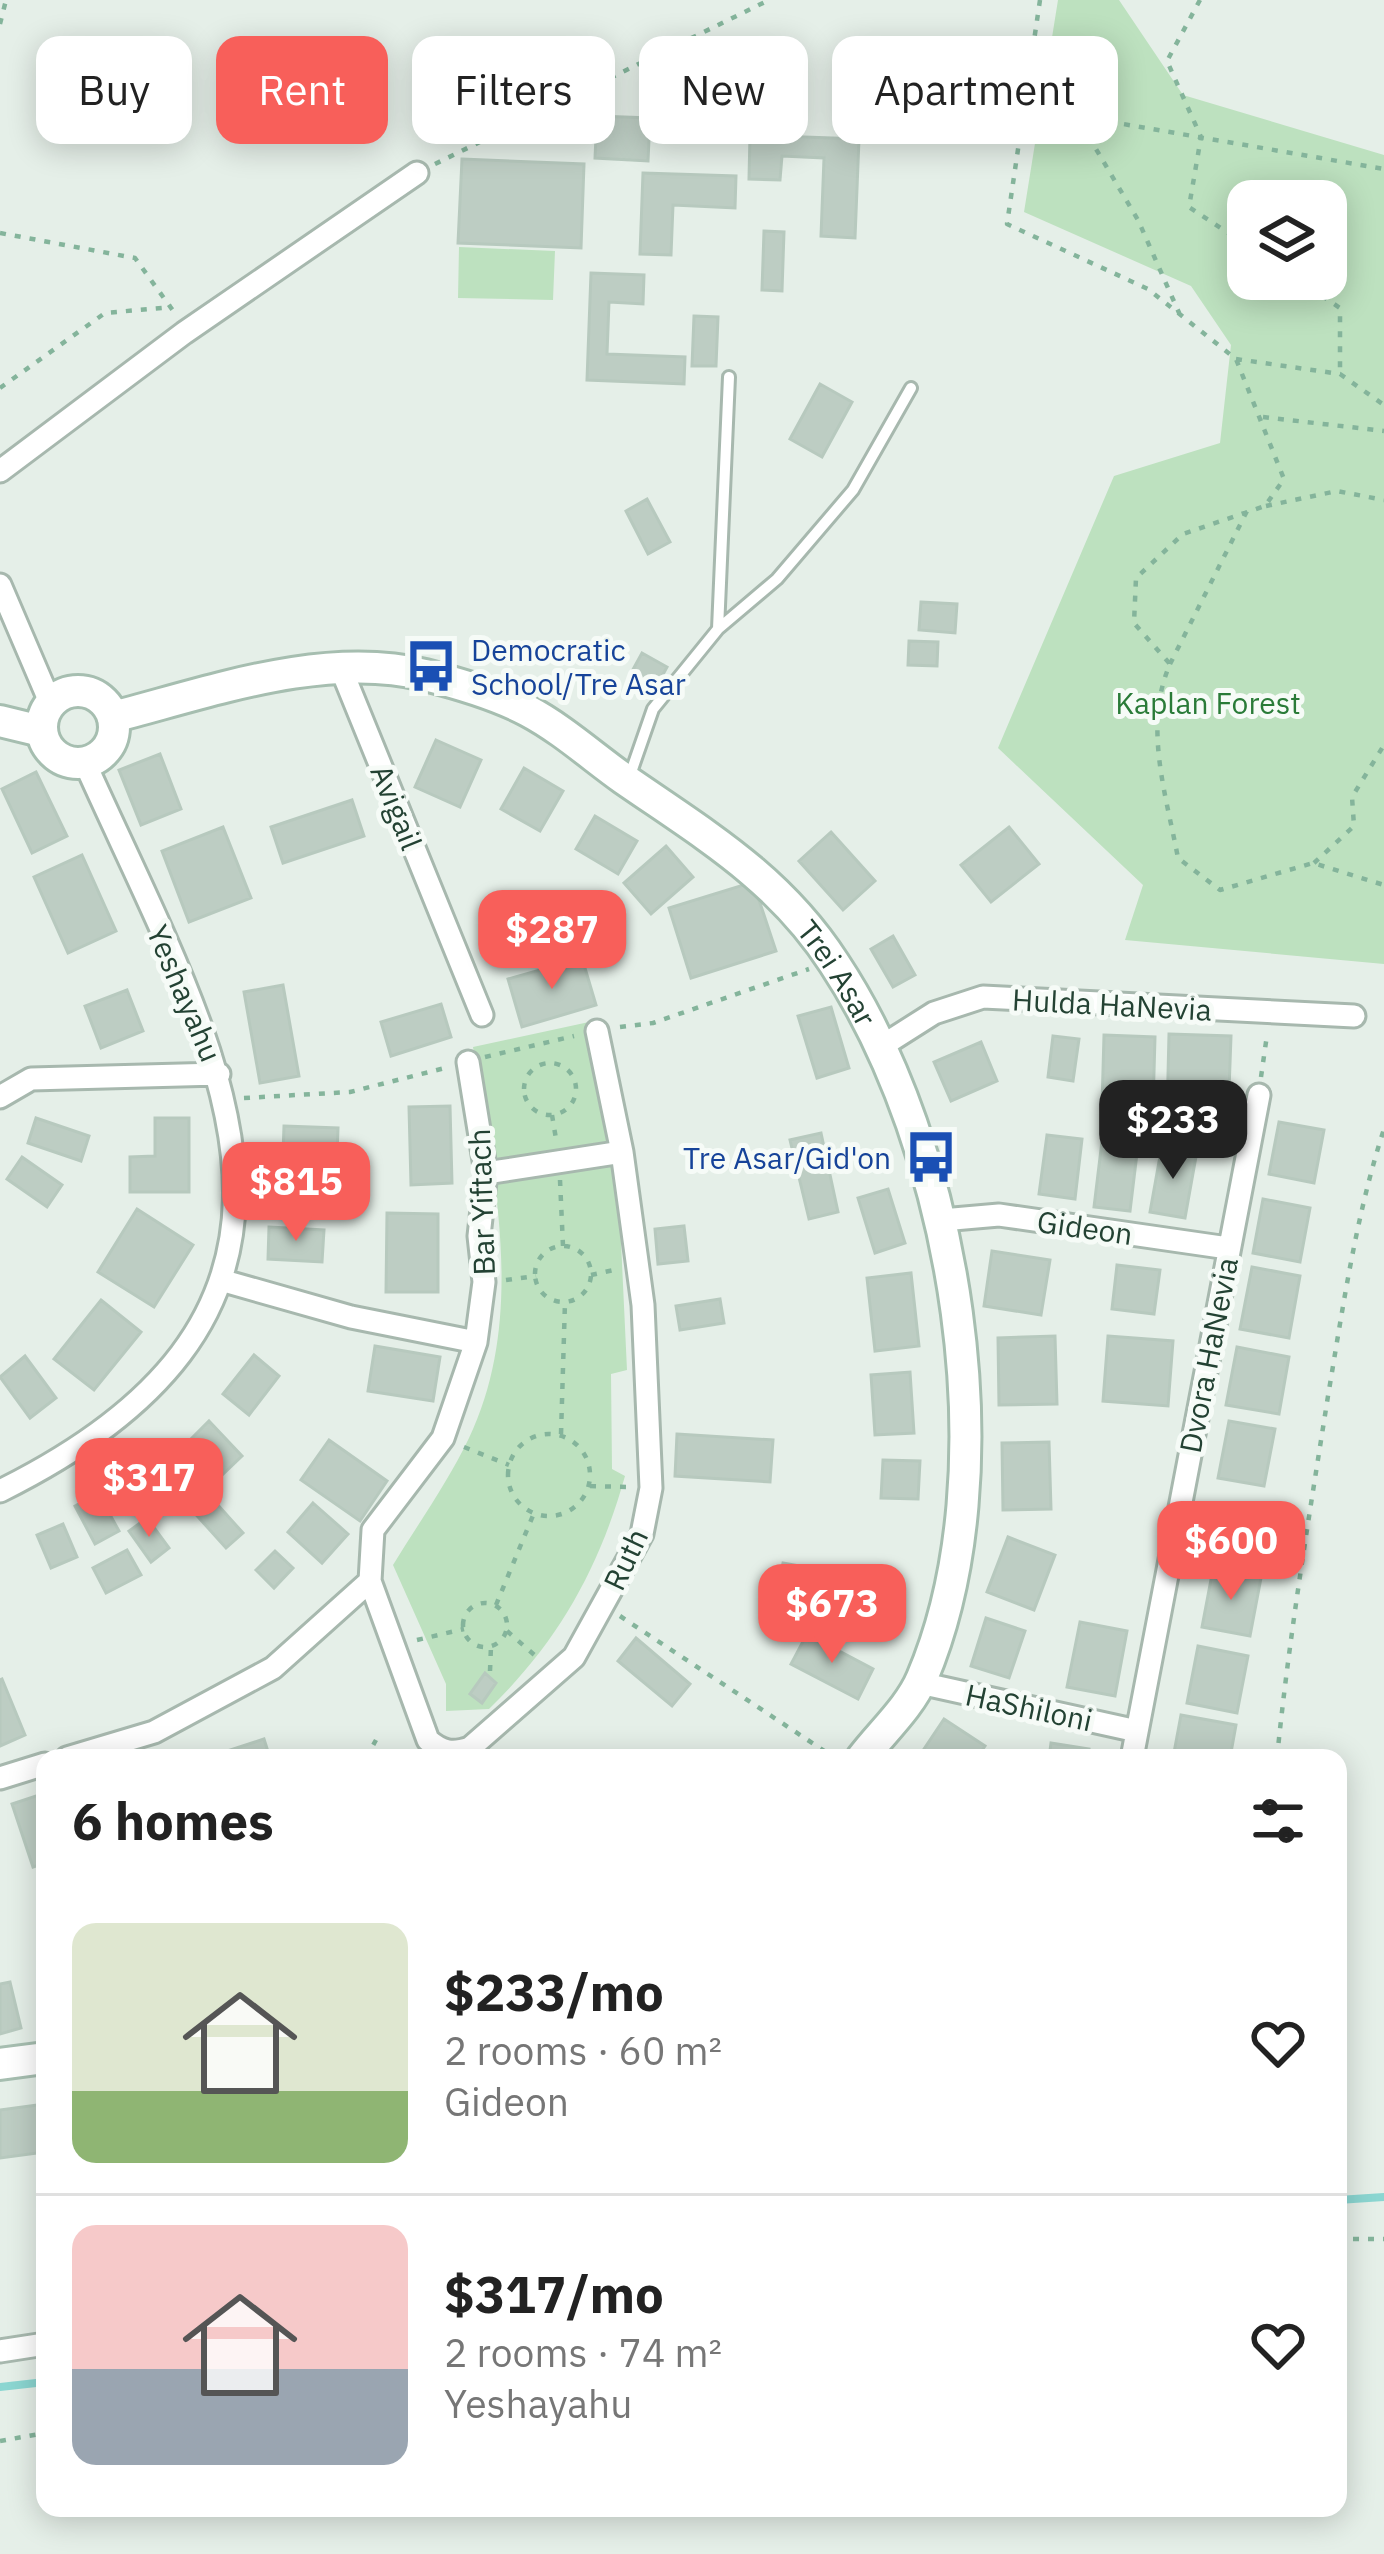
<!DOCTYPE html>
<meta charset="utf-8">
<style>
:root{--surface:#fff;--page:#f2f2f2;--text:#222;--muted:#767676;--line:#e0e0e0;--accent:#f85f5a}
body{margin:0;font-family:"IBM Plex Sans",sans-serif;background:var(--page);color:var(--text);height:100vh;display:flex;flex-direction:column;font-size:45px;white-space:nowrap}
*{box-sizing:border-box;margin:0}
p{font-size:39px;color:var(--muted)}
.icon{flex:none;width:66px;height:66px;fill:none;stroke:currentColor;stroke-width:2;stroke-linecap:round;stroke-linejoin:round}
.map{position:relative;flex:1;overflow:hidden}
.panel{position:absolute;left:36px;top:1749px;width:1311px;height:768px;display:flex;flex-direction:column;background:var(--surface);border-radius:24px;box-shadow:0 6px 30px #0003}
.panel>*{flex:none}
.banner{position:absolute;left:36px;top:36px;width:1314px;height:108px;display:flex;gap:24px}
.tools{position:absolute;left:1227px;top:180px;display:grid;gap:24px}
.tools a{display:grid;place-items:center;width:120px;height:120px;border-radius:24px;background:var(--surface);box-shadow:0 6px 30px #0003;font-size:60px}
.price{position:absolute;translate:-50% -102px;padding:0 27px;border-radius:24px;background:var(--accent);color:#fff;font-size:39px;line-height:78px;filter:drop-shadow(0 3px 6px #0008)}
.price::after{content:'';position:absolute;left:50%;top:72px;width:36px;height:27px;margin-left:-18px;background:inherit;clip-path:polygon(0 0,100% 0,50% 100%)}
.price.active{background:#222;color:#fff}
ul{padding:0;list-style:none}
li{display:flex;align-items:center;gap:36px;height:300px;padding:0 36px}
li+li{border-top:3px solid var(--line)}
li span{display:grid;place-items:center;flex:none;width:336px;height:240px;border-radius:24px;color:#555}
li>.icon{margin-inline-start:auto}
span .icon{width:144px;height:144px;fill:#fffc;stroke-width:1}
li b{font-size:51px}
h2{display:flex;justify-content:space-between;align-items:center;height:144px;padding:0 36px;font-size:51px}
.chip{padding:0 42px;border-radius:24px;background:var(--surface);box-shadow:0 6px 30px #0003;font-size:42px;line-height:108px}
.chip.active{background:var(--accent);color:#fff}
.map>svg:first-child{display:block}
.green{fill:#bde1bf;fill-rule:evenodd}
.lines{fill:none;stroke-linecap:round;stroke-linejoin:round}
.stream{stroke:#8bd6d1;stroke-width:8}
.building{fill:#bdcdc3;stroke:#b7c9be;stroke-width:3}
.lane-casing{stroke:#a7b8ae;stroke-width:16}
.street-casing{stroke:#a7b8ae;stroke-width:27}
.secondary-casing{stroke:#a6beb0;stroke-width:36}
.path{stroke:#84b49b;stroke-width:4.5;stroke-dasharray:6 9;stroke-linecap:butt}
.lane{stroke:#fff;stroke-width:10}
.street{stroke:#fff;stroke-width:21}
.secondary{stroke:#fff;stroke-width:30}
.labels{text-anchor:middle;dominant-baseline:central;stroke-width:10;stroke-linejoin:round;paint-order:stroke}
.transit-label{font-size:30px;fill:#164399;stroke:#f6fbf7;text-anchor:start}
.park-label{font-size:30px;fill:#2a7b38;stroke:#f6fbf7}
.street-label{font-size:30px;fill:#234233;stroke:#f6fbf7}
</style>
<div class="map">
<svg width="1384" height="2554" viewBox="0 0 1384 2554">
<rect width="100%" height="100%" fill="#e5efe8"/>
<path class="green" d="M 1058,0 L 1119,0 L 1183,95 L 1384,155 L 1384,964 L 1125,940 L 1143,885 L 998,748 L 1114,476 L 1220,443 L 1231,345 L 1191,286 L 1024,212 ZM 1326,201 L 1326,279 L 1248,279 L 1248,201 Z
M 459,247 L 555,251 L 553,300 L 458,298 Z
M 589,1022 L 619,1199 L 627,1370 L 611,1374 L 612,1469 L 625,1476 C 599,1569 558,1642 489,1709 L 446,1711 L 446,1684 L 393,1565 C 418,1524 448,1482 469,1438 C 527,1316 494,1175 473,1047 Z"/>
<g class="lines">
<path class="stream" d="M 1338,2200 L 1384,2197
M 0,2387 L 45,2382"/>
</g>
<path class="building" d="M 597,116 L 650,118 L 648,161 L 595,158 Z
M 750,135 L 859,139 L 855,238 L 821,236 L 824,158 L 782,156 L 780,180 L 749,179 Z
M 462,159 L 584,164 L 581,248 L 458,243 Z
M 643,173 L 736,176 L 735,208 L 673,205 L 671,255 L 640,254 Z
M 764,231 L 784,232 L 782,291 L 762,290 Z
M 591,273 L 644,275 L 643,304 L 609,302 L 607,354 L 685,357 L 684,384 L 587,380 Z
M 694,316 L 718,317 L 716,366 L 692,366 Z
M 820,384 L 852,402 L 822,457 L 790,439 Z
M 647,499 L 670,542 L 648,554 L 626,511 Z
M 921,602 L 957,604 L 955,633 L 919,630 Z
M 909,641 L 938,642 L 937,666 L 908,665 Z
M 642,653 L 667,667 L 655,689 L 630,675 Z
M 436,740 L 481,760 L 460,807 L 415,787 Z
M 160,754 L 181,809 L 141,825 L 119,770 Z
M 524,768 L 563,791 L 540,831 L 501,809 Z
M 36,772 L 67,836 L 32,853 L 2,789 Z
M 352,800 L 364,836 L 283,863 L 271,827 Z
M 595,816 L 637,841 L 618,874 L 576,849 Z
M 223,827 L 251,898 L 189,922 L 162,851 Z
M 1009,827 L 1039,864 L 991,902 L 961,865 Z
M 831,832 L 875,881 L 843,910 L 799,861 Z
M 666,846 L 693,877 L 651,914 L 624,883 Z
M 82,855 L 116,931 L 68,953 L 34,877 Z
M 753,882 L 776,951 L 691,978 L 669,908 Z
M 553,893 L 565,929 L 505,948 L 493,912 Z
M 893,936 L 915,975 L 893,987 L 871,949 Z
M 582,958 L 596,1005 L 522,1027 L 508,979 Z
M 283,985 L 299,1076 L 260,1083 L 244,992 Z
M 127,990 L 143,1031 L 101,1048 L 85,1006 Z
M 441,1004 L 451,1037 L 391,1056 L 381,1022 Z
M 831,1007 L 849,1068 L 817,1078 L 798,1016 Z
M 1169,1034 L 1231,1036 L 1228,1118 L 1167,1116 Z
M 1104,1035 L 1155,1037 L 1153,1108 L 1102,1106 Z
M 1053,1036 L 1079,1039 L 1073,1081 L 1048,1077 Z
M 981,1042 L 997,1081 L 951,1101 L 934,1062 Z
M 450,1106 L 452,1183 L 411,1185 L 409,1107 Z
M 36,1118 L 89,1136 L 81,1161 L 28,1143 Z
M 155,1118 L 189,1118 L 189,1192 L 130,1192 L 130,1157 L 155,1156 Z
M 1279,1122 L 1324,1130 L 1314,1183 L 1269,1174 Z
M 284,1126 L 338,1128 L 336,1183 L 282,1181 Z
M 821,1133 L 838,1212 L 809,1219 L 790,1140 Z
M 1047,1135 L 1082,1139 L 1075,1199 L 1039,1194 Z
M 1102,1141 L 1138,1145 L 1130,1211 L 1094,1207 Z
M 1162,1145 L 1197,1151 L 1185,1218 L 1150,1212 Z
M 22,1157 L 62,1185 L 47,1207 L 7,1179 Z
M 257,1158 L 275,1159 L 273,1204 L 254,1203 Z
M 888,1189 L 905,1243 L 875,1253 L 858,1198 Z
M 1263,1199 L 1310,1208 L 1300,1262 L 1253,1253 Z
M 137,1209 L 193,1245 L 154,1307 L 98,1272 Z
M 387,1213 L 438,1214 L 438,1292 L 386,1292 Z
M 684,1226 L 688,1261 L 658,1264 L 655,1229 Z
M 269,1227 L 324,1230 L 322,1262 L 268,1259 Z
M 992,1251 L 1050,1260 L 1041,1315 L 984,1306 Z
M 1117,1265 L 1160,1270 L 1154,1314 L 1112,1309 Z
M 1252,1267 L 1300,1276 L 1289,1338 L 1240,1329 Z
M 911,1273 L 919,1346 L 875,1351 L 867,1278 Z
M 720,1299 L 724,1323 L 680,1330 L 676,1306 Z
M 101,1300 L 141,1332 L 94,1390 L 54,1359 Z
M 1055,1336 L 1057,1404 L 999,1405 L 998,1338 Z
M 1108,1336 L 1173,1341 L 1168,1406 L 1103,1401 Z
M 375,1346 L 440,1357 L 433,1401 L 368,1391 Z
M 1237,1347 L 1289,1357 L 1279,1414 L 1226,1405 Z
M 254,1355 L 279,1376 L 249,1415 L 223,1394 Z
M 25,1356 L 56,1398 L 30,1418 L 0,1377 Z
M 910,1372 L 914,1433 L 875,1435 L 871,1375 Z
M 209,1421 L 242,1456 L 218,1479 L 185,1445 Z
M 1229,1421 L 1275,1429 L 1264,1486 L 1218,1478 Z
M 677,1434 L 773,1440 L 770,1482 L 675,1476 Z
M 329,1440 L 387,1481 L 360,1521 L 301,1480 Z
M 1049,1442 L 1051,1509 L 1003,1510 L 1002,1443 Z
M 167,1446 L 205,1487 L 187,1504 L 148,1464 Z
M 883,1460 L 920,1461 L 918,1499 L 881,1498 Z
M 98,1493 L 119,1531 L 95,1544 L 75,1506 Z
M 208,1494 L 243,1533 L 226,1548 L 191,1509 Z
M 313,1503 L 348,1534 L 322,1563 L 288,1532 Z
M 147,1518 L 169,1548 L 151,1562 L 129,1531 Z
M 63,1524 L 77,1557 L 51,1568 L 37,1535 Z
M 1008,1537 L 1055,1555 L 1034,1610 L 987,1592 Z
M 127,1550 L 141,1575 L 106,1593 L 93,1568 Z
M 275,1551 L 293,1568 L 274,1588 L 256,1570 Z
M 783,1563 L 810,1568 L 804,1598 L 777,1592 Z
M 1213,1569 L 1261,1578 L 1250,1636 L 1202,1627 Z
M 821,1575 L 902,1596 L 892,1637 L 810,1616 Z
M 986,1618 L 1025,1631 L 1009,1678 L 971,1666 Z
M 1080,1622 L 1127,1631 L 1115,1696 L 1067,1687 Z
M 807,1634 L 873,1669 L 858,1699 L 791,1664 Z
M 636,1638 L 690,1684 L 672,1706 L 618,1661 Z
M 1198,1646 L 1248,1656 L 1237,1713 L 1187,1703 Z
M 485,1673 L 496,1683 L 482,1703 L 470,1694 Z
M 2,1679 L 25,1735 L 0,1746 L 0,1680 Z
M 1181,1715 L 1236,1725 L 1230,1758 L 1173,1758 Z
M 944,1719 L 985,1746 L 977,1758 L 918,1758 Z
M 264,1739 L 270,1758 L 210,1758 L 209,1757 Z
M 1051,1743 L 1089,1749 L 1088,1758 L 1049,1758 Z
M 45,1793 L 45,1863 L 33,1867 L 12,1804 Z
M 10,1982 L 21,2028 L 0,2034 L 0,1984 Z
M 45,2104 L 45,2152 L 0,2158 L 0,2110 Z"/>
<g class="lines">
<g class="lane-casing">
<path id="lane" d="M 718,629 L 729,377
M 629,778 L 653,709 L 718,629 L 777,579 L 853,490 L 911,388"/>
</g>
<g class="street-casing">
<path id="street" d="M 0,471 L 184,333 L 417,173
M 0,585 L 50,702
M 340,666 L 482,1015
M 882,1046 L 934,1013 L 983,997 L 1354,1016
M 468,1062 L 486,1173 L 479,1236 L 484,1282 L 476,1342 L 443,1438 L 373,1530 L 370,1581 L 428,1740 C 442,1752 452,1754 470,1748 L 574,1657 L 642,1534 L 651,1488 L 643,1305 L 622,1152 L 597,1031
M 0,1097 L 31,1079 L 219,1074
M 486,1173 L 622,1152
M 942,1220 L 999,1215 L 1228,1248
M 224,1281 L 351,1317 L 476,1342
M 0,1491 C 379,1303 215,1053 85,763
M 920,1683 L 1137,1731
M 67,1758 L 154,1732 L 273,1668 L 370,1581
M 1132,1758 L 1259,1095
M 0,1778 L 45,1764
M 0,2351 L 45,2344"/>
</g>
<g class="secondary-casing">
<g id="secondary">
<circle cx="78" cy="727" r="36"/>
<path id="s1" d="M 113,717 C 210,692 325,650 425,675 C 457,683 498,695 528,711 C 562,729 593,757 624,779 C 705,835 779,878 834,963 C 956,1147 1010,1472 922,1678 C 910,1707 881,1733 862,1758"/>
<path d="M 0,721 L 41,731"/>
<path d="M 0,2064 L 45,2058"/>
</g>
</g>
<path class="path" d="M 1040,0 L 1007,224 L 1148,289 L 1236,359 L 1284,479 L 1265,506 L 1183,534 L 1136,578 L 1134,623 L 1170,664 C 1143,726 1166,794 1178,858 L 1220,890 L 1313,863 L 1384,885
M 1200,0 L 1167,61 L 1201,137 L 1189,207 L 1248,246
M 0,24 L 6,0
M 1023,104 L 1100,120
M 435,164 L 769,0
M 0,233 L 135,258 L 174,312
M 1297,279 L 1340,308 L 1340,374
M 1180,315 L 1138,220 L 1096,149 L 1100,120 L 1384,169
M 1236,359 L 1340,374 L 1384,405
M 0,388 L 105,313 L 172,307
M 1263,417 L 1384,431
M 1266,506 L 1337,491 L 1384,500
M 1170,664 L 1248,509
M 1314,863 L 1354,826 L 1352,797 L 1384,745
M 620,1027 L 653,1023 L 809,969
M 485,1057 L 574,1036
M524 1089a26 26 0 1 1 52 0a26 26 0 1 1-52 0Z
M 1261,1077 L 1267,1035
M 244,1098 L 350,1092 L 445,1068
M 552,1115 L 556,1139
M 560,1180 L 563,1246
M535 1274a28 28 0 1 1 56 0a28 28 0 1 1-56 0Z
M 591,1275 L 614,1270
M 506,1280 L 536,1276
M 561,1434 L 565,1302
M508 1475a41 41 0 1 1 82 0a41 41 0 1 1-82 0Z
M 464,1447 L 509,1465
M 590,1486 L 627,1487
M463 1625a22 22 0 1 1 44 0a22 22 0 1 1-44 0Z
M 496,1605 L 534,1513
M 620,1616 L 835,1758
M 507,1631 L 539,1659
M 417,1640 L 464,1629
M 490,1671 L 491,1646
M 366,1758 L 376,1740
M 1277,1758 C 1289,1637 1309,1517 1328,1396 C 1343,1307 1356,1215 1384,1129
M 1338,2239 L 1384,2239
M 0,2441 L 45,2433"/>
<use href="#lane" class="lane"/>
<use href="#street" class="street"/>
<use href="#secondary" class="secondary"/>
</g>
<defs>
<g id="bus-bare" transform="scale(4.14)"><path d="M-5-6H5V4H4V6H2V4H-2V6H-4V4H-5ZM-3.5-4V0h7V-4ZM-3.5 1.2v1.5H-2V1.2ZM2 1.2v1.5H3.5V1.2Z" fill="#1a4fb4" stroke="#f6fbf7" stroke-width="2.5" paint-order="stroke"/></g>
</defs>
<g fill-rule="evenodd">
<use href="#bus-bare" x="431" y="666"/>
<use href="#bus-bare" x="931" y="1157"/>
</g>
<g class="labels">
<g class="transit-label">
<text x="471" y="649">Democratic<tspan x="471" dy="34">School/Tre Asar</tspan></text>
<text x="891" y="1157" text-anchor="end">Tre Asar/Gid'on</text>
</g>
<g class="park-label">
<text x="1208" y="702">Kaplan Forest</text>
</g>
<g class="street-label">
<text transform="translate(397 807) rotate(68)">Avigail</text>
<text stroke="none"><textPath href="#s1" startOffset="837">Trei Asar</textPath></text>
<text transform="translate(185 993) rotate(67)">Yeshayahu</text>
<text transform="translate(1112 1004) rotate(3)">Hulda HaNevia</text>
<text transform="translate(481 1202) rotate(-92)">Bar Yiftach</text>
<text transform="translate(1085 1227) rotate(8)">Gideon</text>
<text transform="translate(1208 1355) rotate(-79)">Dvora HaNevia</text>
<text transform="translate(625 1559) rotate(-65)">Ruth</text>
<text transform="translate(1029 1707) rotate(12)">HaShiloni</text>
</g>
</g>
</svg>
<div class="tools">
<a><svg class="icon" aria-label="layers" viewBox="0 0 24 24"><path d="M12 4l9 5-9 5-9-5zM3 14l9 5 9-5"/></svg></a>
</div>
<b class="price" style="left:552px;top:992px">$287</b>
<b class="price active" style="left:1173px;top:1182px">$233</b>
<b class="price" style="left:296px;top:1244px">$815</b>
<b class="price" style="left:149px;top:1540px">$317</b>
<b class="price" style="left:1231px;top:1603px">$600</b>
<b class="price" style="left:832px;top:1666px">$673</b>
<div class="banner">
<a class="chip">Buy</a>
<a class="chip active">Rent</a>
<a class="chip">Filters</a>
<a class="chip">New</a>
<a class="chip">Apartment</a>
</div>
<section class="panel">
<h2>6 homes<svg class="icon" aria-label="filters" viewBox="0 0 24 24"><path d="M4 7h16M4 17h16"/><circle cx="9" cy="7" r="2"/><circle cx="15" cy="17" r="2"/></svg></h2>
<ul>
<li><span style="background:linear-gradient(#dfe7d0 70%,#8fb573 0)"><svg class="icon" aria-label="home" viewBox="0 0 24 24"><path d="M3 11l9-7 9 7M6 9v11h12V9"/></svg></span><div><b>$233/mo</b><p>2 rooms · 60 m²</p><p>Gideon</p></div><svg class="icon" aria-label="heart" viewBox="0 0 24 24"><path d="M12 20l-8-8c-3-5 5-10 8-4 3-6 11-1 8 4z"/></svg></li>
<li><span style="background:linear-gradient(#f6c9c9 60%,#9aa5b1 0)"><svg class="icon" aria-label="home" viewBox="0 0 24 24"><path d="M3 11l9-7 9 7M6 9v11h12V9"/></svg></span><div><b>$317/mo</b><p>2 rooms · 74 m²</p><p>Yeshayahu</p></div><svg class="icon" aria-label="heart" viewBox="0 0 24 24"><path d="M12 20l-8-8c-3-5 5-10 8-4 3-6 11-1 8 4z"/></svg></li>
</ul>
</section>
</div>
